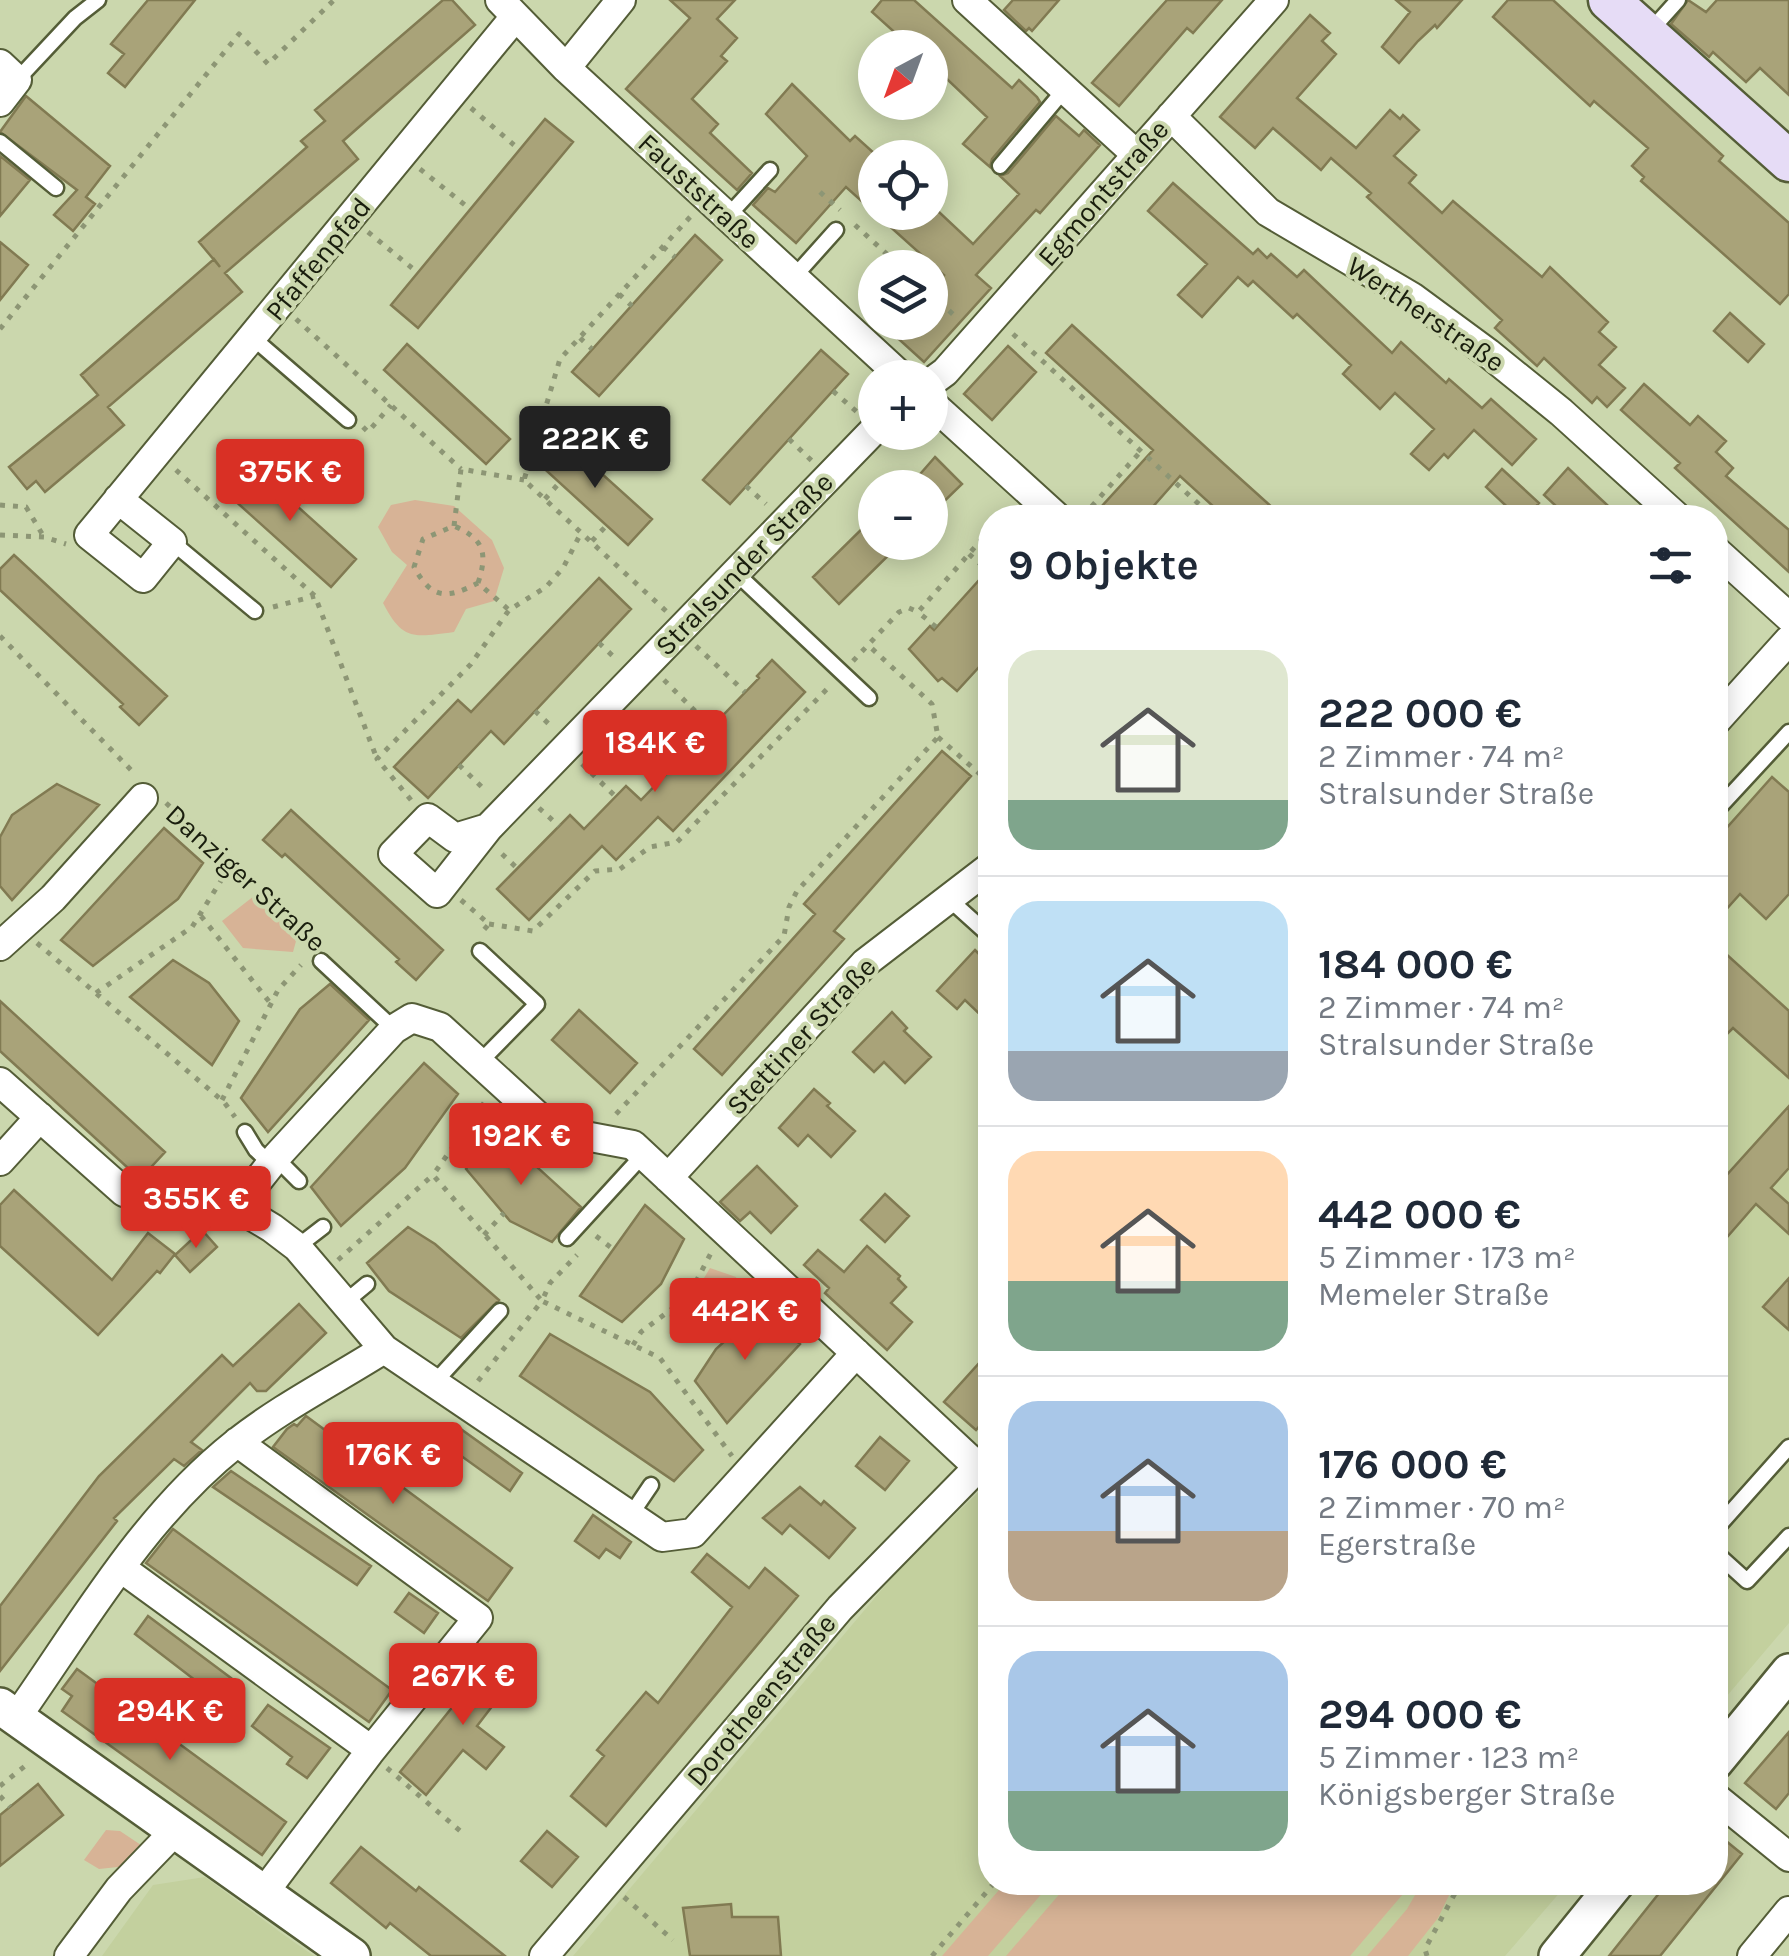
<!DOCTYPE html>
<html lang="de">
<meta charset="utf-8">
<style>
:root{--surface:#fff;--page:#f2f2f3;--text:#1f2937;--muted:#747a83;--line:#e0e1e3;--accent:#d93025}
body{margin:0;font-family:Karla,sans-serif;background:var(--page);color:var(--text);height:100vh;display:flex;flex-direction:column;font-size:38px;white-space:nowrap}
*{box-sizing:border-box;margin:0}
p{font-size:32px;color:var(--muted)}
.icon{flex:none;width:55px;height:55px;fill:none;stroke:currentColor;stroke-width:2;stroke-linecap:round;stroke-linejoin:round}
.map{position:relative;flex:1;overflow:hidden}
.details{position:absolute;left:978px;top:505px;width:750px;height:1390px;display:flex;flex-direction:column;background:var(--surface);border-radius:40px;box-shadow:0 5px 25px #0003}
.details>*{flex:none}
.needle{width:65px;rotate:221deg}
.buttons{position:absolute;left:858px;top:30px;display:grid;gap:20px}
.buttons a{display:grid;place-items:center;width:90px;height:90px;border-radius:50%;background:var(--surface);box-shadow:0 5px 25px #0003;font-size:50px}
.price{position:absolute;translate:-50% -85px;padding:0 22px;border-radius:10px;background:var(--accent);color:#fff;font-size:32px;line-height:65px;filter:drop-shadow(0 2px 5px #0008)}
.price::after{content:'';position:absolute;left:50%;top:60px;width:30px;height:22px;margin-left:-15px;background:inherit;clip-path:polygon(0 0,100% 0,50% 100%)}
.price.active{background:#222;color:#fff}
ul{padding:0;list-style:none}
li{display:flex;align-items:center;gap:30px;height:250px;padding:0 30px}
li+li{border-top:2px solid var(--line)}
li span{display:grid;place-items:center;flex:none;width:280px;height:200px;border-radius:30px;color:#555}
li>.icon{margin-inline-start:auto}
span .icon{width:120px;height:120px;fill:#fffc;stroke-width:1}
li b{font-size:42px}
h2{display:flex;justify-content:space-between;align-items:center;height:120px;padding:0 30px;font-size:42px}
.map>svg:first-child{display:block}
.built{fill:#c3d09e}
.green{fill:#d7b396}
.building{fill:#a9a379;stroke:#817a52;stroke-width:2.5}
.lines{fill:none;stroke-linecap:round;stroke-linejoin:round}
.service-casing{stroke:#545d37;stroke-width:19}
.minor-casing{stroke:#545d37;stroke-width:32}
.tertiary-casing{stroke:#545d37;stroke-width:40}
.secondary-casing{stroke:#545d37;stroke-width:45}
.path{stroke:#8d9675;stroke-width:5;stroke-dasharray:5 8;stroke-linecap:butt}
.service{stroke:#fff;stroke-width:14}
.minor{stroke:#fff;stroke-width:28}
.tertiary{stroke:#fff;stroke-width:35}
.secondary{stroke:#e6dcf6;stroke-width:40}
.labels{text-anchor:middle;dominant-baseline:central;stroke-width:8;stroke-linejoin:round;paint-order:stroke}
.street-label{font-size:28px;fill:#191d0d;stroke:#cbd7ad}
</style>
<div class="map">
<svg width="1789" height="1956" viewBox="0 0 1789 1956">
<rect width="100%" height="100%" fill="#cbd7ad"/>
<path class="built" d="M 1789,665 L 1789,1623 L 1715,1710 L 1715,745 Z
M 990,1481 L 990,1882 L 1568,1883 L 1505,1956 L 573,1956 L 900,1568 Z
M 205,1877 L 284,1935 L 314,1956 L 102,1956 L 153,1885 Z"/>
<path class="green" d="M 415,500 L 454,506 L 492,540 L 504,568 L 494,601 L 466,609 L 454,632 C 415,637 403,642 383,603 L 407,565 L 392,552 L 378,527 L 391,505 Z
M 254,896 L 298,934 L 293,952 L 243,948 L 222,921 Z
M 710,1268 L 736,1277 L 742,1294 L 709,1327 L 674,1328 L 669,1315 L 692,1298 Z
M 106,1830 L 120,1831 L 141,1845 L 127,1866 L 99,1869 L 84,1860 Z
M 1403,1882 L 1409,1887 L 1350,1956 L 1006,1956 L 1069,1883 Z
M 1005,1883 L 1051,1883 L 988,1956 L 942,1956 Z
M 1422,1883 L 1455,1883 L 1438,1918 L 1408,1956 L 1367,1956 L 1407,1909 Z"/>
<path class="building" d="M 148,0 L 195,0 L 125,87 L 108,73 L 124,54 L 111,44 Z
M 443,0 L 452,0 L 475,25 L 343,141 L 358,159 L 225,273 L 242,292 L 108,407 L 124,425 L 45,492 L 36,481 L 27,489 L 9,467 L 98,395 L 81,375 L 214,259 L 220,267 L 199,242 L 307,147 L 301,141 L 325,121 L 315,110 Z
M 670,0 L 735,0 L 717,19 L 737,38 L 721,56 L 727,61 L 692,99 L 718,124 L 710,133 L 752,173 L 737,190 L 626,89 L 690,18 Z
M 882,0 L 914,0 L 1012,88 L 1019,80 L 1037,97 L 1040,102 L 992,159 L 990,167 L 963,144 L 987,117 L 930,63 L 930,48 L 912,48 L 872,12 Z
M 1013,0 L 1059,0 L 1032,31 L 1029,28 L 1026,31 L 1004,10 Z
M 1167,0 L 1222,0 L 1193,33 L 1187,28 L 1119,106 L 1092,83 Z
M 1396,0 L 1462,0 L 1437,28 L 1435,25 L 1418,41 L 1399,63 L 1382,47 L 1410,12 Z
M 1508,0 L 1553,0 L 1723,156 L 1719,161 L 1789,223 L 1789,294 L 1780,304 L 1641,181 L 1644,177 L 1632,166 L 1648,148 L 1594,101 L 1590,106 L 1493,17 Z
M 1688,0 L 1706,12 L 1717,0 L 1789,0 L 1789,95 L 1760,68 L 1746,82 L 1713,52 L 1709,57 L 1671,24 Z
M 1310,15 L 1330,33 L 1322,41 L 1336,54 L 1297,98 L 1356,148 L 1390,110 L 1400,119 L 1403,115 L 1419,130 L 1394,156 L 1416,175 L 1409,183 L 1442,213 L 1453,201 L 1542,277 L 1550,267 L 1608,322 L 1599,332 L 1616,347 L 1599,365 L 1625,388 L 1607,407 L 1597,397 L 1592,403 L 1544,358 L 1537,366 L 1495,328 L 1502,320 L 1367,197 L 1371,193 L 1331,158 L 1321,170 L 1273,128 L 1255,148 L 1220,117 Z
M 792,84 L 850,141 L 855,136 L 875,154 L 875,212 L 939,212 L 973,244 L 1019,194 L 1000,176 L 1008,173 L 1056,116 L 1079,136 L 1084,130 L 1100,145 L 1040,213 L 1036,210 L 976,275 L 991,288 L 924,362 L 880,322 L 930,322 L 930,291 L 944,275 L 846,187 L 796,243 L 753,205 L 768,188 L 775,192 L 807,156 L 766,114 Z
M 26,96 L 110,166 L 86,197 L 95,204 L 73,231 L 54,215 L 77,190 L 0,132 Z
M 545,119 L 573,142 L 418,328 L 391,305 Z
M 0,156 L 30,180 L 0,216 Z
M 1173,183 L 1253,254 L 1258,249 L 1267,258 L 1271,254 L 1297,277 L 1304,270 L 1392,353 L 1401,342 L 1446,383 L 1449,379 L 1482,408 L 1491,399 L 1536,439 L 1512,465 L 1474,430 L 1448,458 L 1444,454 L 1429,470 L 1411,454 L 1434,429 L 1395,393 L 1380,409 L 1343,374 L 1351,365 L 1297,314 L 1293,318 L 1253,281 L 1248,286 L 1238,277 L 1202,317 L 1178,295 L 1207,264 L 1148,211 Z
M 695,235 L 722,260 L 599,396 L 572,372 Z
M 0,242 L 28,265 L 0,300 Z
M 1730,313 L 1764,344 L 1748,362 L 1714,331 Z
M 1072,325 L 1224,464 L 1284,518 L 1226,518 L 1180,476 L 1143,518 L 1091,518 L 1153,450 L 1046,353 Z
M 407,344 L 510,439 L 486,464 L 384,370 Z
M 1008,346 L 1036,372 L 992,420 L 964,394 Z
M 821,350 L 848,374 L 730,504 L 703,480 Z
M 1644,384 L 1690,425 L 1698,416 L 1726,441 L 1716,452 L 1733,468 L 1726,476 L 1789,530 L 1789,572 L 1675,468 L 1680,463 L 1621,410 Z
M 561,437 L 652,519 L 628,545 L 538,463 Z
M 935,457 L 962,484 L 930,515 L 930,488 L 908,488 Z
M 248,462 L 356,559 L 331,587 L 223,490 Z
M 1568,468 L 1590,489 L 1621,518 L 1569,518 L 1544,495 Z
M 1502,469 L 1539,503 L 1525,518 L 1519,518 L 1486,487 Z
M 875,516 L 875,542 L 902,542 L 839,604 L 813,577 Z
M 14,555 L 167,696 L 139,725 L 120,707 L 123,704 L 0,590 L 0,569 Z
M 990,568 L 990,655 L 957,691 L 942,678 L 938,681 L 909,649 L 930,626 L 934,630 Z
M 599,578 L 631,609 L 504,744 L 491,731 L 428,798 L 394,767 L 458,700 L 471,712 Z
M 772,660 L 805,692 L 673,831 L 658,817 L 616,860 L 602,846 L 529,920 L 497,889 L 570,815 L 584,829 L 626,786 L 641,800 L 759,678 L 757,676 Z
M 942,751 L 971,776 L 834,931 L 844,939 L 722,1075 L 694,1049 L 815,914 L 804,904 Z
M 1772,777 L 1789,792 L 1789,894 L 1766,919 L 1740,894 L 1715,922 L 1715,841 Z
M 57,784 L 99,805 L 12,900 L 0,886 L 0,837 L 12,815 Z
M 291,810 L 443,950 L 416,980 L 396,962 L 399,959 L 285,854 L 282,857 L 263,840 Z
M 164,828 L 203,863 L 178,899 L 93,966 L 61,940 Z
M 1715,944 L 1789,1011 L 1789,1078 L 1733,1028 L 1727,1034 L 1715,1023 Z
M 975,950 L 990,965 L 990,1024 L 965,1000 L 957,1009 L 937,991 Z
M 173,960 L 209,983 L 239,1021 L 212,1065 L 130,997 Z
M 330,984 L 369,1020 L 268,1132 L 241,1098 L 300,1009 Z
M 0,1001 L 165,1152 L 140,1179 L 0,1051 Z
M 579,1010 L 637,1063 L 610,1093 L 552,1040 Z
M 892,1012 L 907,1028 L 904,1031 L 931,1057 L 905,1083 L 884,1062 L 874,1072 L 853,1052 Z
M 424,1063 L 458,1094 L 405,1168 L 341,1226 L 311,1187 Z
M 814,1089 L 830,1103 L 827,1106 L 855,1131 L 831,1157 L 808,1135 L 798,1146 L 779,1128 Z
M 1789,1106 L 1789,1168 L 1771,1188 L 1789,1204 L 1789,1234 L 1756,1204 L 1715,1251 L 1715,1188 Z
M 493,1127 L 581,1207 L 552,1242 L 510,1221 L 466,1169 Z
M 757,1166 L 797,1206 L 771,1233 L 750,1212 L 740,1221 L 720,1202 Z
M 14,1190 L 112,1280 L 148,1233 L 175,1254 L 160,1273 L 157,1271 L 98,1335 L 0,1246 L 0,1205 Z
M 885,1194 L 909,1216 L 885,1242 L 861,1220 Z
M 645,1205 L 684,1239 L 661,1284 L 622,1322 L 580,1296 Z
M 408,1227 L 435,1244 L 499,1300 L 461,1338 L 389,1291 L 367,1263 Z
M 202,1230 L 217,1247 L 190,1272 L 175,1255 Z
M 867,1246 L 900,1276 L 898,1279 L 906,1287 L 891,1303 L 912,1322 L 887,1350 L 825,1293 L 829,1288 L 804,1265 L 818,1250 L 844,1272 Z
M 1789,1278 L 1789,1330 L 1763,1307 Z
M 299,1304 L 326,1333 L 266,1391 L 257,1391 L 250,1383 L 191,1442 L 202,1450 L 184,1466 L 174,1459 L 114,1518 L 117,1521 L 0,1671 L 0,1606 L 99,1476 L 222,1355 L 233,1366 Z
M 761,1308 L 800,1344 L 727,1423 L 695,1381 L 716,1349 Z
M 550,1334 L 650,1392 L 703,1450 L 674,1481 L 520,1376 Z
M 990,1351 L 990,1414 L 976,1430 L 944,1402 Z
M 306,1416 L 512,1568 L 488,1601 L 273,1447 L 287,1429 L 294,1424 L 297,1426 Z
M 458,1427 L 522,1473 L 510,1491 L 446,1445 Z
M 880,1437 L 909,1461 L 885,1490 L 856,1466 Z
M 231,1471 L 371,1566 L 357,1585 L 213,1487 Z
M 800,1487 L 821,1505 L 824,1501 L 855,1528 L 829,1558 L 790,1525 L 782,1534 L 763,1518 Z
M 593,1515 L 631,1542 L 620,1558 L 606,1549 L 599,1558 L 575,1541 Z
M 173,1529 L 392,1690 L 369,1722 L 146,1563 Z
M 707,1554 L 749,1588 L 765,1568 L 798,1596 L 606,1826 L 571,1796 L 604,1756 L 597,1750 L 646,1692 L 658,1703 L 732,1607 L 692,1572 Z
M 409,1593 L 438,1613 L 424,1633 L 395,1612 Z
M 148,1616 L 231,1678 L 217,1697 L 135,1634 Z
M 496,1653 L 520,1670 L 477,1726 L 504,1747 L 486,1769 L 463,1750 L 426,1795 L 400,1772 Z
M 77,1669 L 286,1822 L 262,1855 L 62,1711 L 72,1696 L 62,1689 Z
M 268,1705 L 330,1748 L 307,1778 L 287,1764 L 292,1757 L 252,1726 Z
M 1789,1732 L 1789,1793 L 1776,1809 L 1745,1783 Z
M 38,1784 L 63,1815 L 0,1866 L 0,1815 Z
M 547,1831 L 578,1857 L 552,1887 L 521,1861 Z
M 1715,1832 L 1742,1854 L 1660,1956 L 1609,1956 L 1668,1882 L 1715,1882 Z
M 361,1847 L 416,1891 L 419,1887 L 505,1956 L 431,1956 L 390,1923 L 386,1928 L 331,1883 Z
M 731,1904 L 732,1917 L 778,1917 L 781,1956 L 690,1956 L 683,1908 Z"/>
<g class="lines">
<g class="service-casing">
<path id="service" d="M 1651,30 L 1678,0
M 17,80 L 75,18 L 98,0
M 0,142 L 56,188
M 1000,166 L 1065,89
M 727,217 L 770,170
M 793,278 L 836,230
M 253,338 L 348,420
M 172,542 L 255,611
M 736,573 L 869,698
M 1715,812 L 1789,732
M 949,899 L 990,936
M 321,961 L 394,1029
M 479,1063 L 537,1004 L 480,951
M 245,1132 L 256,1150 L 271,1164
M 276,1158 L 299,1181
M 567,1238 L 643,1155
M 297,1247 L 323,1227
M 344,1303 L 367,1284
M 434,1383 L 500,1311
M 630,1516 L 651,1485
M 1715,1530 L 1789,1447
M 1715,1552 L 1747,1581 L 1789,1536"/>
</g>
<g class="minor-casing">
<path id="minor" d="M 500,0 L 566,68 L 903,378
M 967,0 L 1137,155
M 0,64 L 17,80 L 0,102
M 566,68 L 621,0
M 1171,116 L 1268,212 L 1412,297 L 1488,353 L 1561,412 L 1678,518
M 930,383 L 945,372 L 1274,0
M 930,402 L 1058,518
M 118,499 L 172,542 L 143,578 L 89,535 C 230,361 374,190 515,17
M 1715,550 L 1789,617
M 1715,722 L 1789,640
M 488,828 L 455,838 L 428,818 L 393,854 L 437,893 L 488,828 L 875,429
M 0,946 L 53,898 L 143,798
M 0,1082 L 124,1192 L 156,1203 L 204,1201 L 237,1207 L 272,1228 L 297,1247 L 384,1349 L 662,1537 L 693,1533 L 856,1353
M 0,1161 L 40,1117
M 668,1178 L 865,963 L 990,867
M 237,1207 L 278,1155 L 394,1029 L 412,1018 L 440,1027 L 553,1130 L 633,1145 L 978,1467
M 237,1442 L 478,1618 L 369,1753 L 262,1895
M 121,1568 L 371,1750
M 16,1718 C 83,1623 143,1517 235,1444 C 280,1408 335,1380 384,1349
M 1715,1797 L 1789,1857
M 69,1956 L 119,1889 L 174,1832
M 544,1956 L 840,1608 L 989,1456
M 1752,1956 L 1789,1911"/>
</g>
<g class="tertiary-casing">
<path id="tertiary" d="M 0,1706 L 352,1956
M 1715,1762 L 1789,1672
M 1557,1956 L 1617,1882"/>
</g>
<g class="secondary-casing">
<path id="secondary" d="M 1609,0 L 1789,161"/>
</g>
<path class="path" d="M 471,108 L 514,145
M 420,169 L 465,205
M 820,192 L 840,210
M 855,225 L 902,268
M 368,232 L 412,268
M 663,247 L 675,257
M 930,293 L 957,318
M 619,294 L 632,306
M 296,319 L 461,469
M 0,329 L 239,34 L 268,64 L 334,0
M 1013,334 L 1214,518
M 580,338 L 592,349
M 833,391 L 857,412
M 363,427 L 368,432 L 391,405
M 789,439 L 812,461
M 176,470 L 315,596 L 377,759
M 746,486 L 766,504
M 545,499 L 560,482
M 0,505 L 26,507 L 44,537
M 1083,516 L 1141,451
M 454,526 L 461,469 L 524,480
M 0,535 L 44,537 L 66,544
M 592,541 L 607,525
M 969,554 L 988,571
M 478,583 C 488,553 484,539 454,526 L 423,539 L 414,567 C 432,600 447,599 478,583 L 509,610
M 273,607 L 315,596
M 666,611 L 524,480 L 560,359 L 691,216
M 936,627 L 918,612 L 990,530
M 0,636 L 134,773
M 599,643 L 615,658
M 696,646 L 745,692
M 853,661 L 899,612 L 909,608 L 918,612
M 664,680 L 711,727
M 535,711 L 551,726
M 623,723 L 671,769
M 938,737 L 990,783
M 582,764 L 616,797
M 459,765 L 486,791
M 411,800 L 377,759 L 471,664 L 509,610 L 546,587 L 563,568 L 581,533
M 166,803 L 320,944
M 539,808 L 559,826
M 502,854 L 518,869
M 461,900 L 489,924 L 481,933
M 201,916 L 271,1004
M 489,924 L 533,931 L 595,871 L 620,869 L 650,847 L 677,842 L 829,687
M 37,943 L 224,1102 L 235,1117
M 96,993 L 192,927 L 232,863
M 222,1100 L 278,990 L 301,965
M 484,1103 L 433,1175 L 542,1301 L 550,1283 L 577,1255
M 616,1114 L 784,936 L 789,907 L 797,891 L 938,737 L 932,704 L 868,645
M 484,1235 L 504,1213
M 596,1236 L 613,1249
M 338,1260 L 433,1175
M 633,1345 L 641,1332 L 688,1297 L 712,1251
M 478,1381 L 542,1301 L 660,1358 L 732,1456
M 387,1768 L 465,1835
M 0,1786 L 30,1762
M 0,1796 L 10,1807
M 624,1897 L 673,1940
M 932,1956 L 995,1882
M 1427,1956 L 1425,1949 L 1461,1882"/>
<use href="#service" class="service"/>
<use href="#minor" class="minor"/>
<use href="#tertiary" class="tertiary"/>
<use href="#secondary" class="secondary"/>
</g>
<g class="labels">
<g class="street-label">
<text transform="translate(699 191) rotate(43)">Fauststraße</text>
<text transform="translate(1103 193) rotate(-49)">Egmontstraße</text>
<text transform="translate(318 259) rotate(-51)">Pfaffenpfad</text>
<text transform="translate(1426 314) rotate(34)">Wertherstraße</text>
<text transform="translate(744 564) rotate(-46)">Stralsunder Straße</text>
<text transform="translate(246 878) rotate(42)">Danziger Straße</text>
<text transform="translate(801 1036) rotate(-47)">Stettiner Straße</text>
<text transform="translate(761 1700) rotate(-50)">Dorotheenstraße</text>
</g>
</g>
</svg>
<div class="buttons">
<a><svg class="needle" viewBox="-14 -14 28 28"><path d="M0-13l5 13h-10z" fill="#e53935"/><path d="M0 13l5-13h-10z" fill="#747a83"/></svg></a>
<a><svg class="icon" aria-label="locate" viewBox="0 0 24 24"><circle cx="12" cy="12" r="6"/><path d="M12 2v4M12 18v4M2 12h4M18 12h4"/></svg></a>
<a><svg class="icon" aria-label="layers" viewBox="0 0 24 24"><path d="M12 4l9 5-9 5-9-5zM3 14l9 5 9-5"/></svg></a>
<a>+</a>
<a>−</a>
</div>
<b class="price active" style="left:595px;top:491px">222K €</b>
<b class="price" style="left:290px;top:524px">375K €</b>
<b class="price" style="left:655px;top:795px">184K €</b>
<b class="price" style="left:521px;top:1188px">192K €</b>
<b class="price" style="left:196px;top:1251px">355K €</b>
<b class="price" style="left:745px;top:1363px">442K €</b>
<b class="price" style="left:393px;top:1507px">176K €</b>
<b class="price" style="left:463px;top:1728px">267K €</b>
<b class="price" style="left:170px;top:1763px">294K €</b>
<section class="details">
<h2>9 Objekte<svg class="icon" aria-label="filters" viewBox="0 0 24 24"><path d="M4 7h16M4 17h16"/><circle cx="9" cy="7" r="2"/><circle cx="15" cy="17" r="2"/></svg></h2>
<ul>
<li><span style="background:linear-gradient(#dfe7d0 75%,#7fa58c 0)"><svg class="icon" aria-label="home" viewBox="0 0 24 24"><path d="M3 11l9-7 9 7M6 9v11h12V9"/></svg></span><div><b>222 000 €</b><p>2 Zimmer · 74 m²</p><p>Stralsunder Straße</p></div></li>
<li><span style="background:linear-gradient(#bfe0f5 75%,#9aa5b1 0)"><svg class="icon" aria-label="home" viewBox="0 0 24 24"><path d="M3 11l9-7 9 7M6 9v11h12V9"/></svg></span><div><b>184 000 €</b><p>2 Zimmer · 74 m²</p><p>Stralsunder Straße</p></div></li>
<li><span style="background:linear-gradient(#ffd9b3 65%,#7fa58c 0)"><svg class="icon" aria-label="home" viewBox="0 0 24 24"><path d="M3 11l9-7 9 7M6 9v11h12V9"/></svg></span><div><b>442 000 €</b><p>5 Zimmer · 173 m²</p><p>Memeler Straße</p></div></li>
<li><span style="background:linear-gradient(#a9c7e8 65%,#b9a48a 0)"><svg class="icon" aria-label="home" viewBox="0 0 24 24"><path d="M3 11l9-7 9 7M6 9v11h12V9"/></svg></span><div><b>176 000 €</b><p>2 Zimmer · 70 m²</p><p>Egerstraße</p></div></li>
<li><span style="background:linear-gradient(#a9c7e8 70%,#7fa58c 0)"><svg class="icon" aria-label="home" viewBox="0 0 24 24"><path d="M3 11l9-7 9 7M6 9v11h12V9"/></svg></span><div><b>294 000 €</b><p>5 Zimmer · 123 m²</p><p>Königsberger Straße</p></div></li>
</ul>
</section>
</div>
